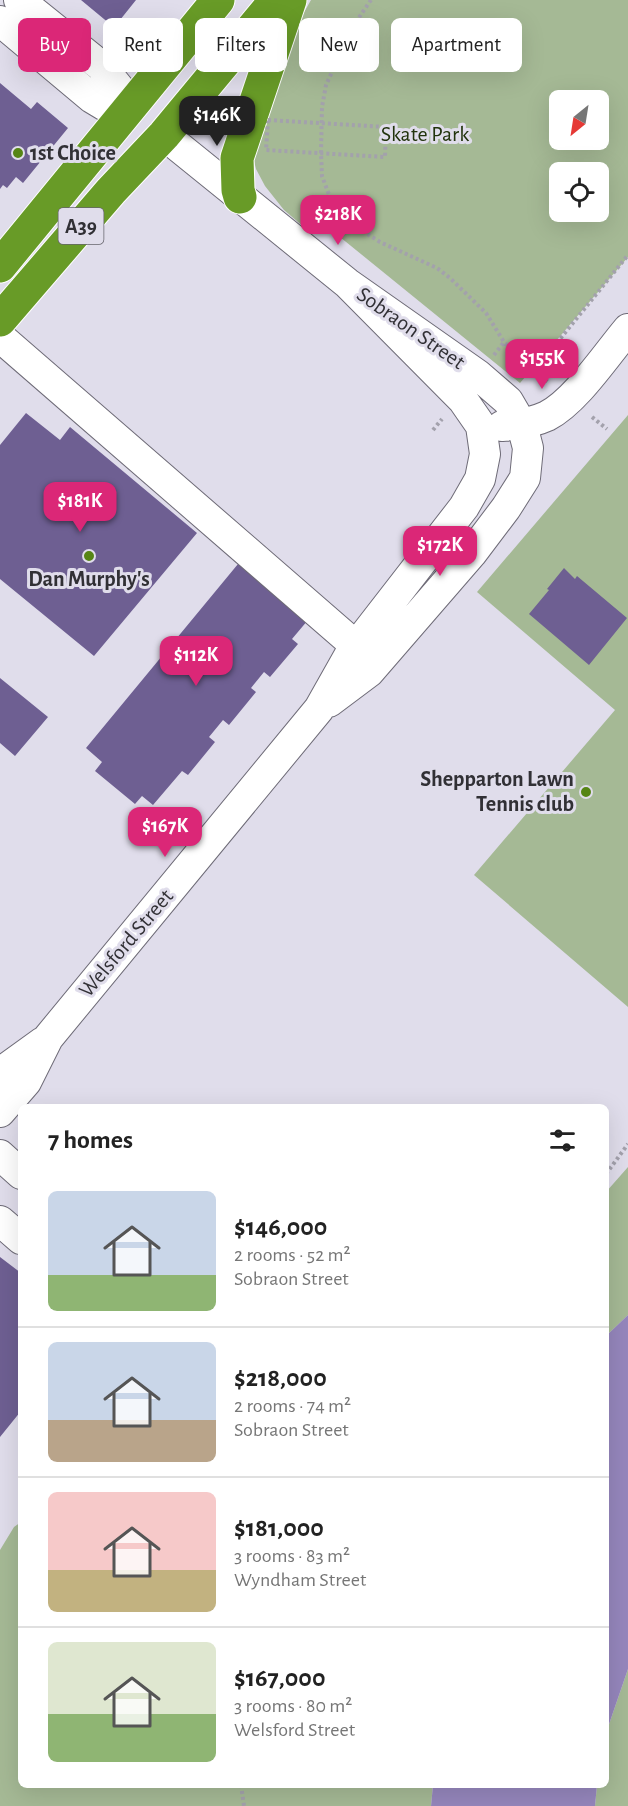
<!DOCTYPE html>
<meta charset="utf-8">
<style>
:root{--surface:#fff;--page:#f6f6f6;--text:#222;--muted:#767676;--line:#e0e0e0;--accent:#db2777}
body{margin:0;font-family:"Alegreya Sans",sans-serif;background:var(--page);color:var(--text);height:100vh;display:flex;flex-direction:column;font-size:22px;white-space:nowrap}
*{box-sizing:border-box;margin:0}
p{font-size:20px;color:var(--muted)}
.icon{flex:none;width:33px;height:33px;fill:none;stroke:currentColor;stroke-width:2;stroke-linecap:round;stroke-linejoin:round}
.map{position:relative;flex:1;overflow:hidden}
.drawer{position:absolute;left:18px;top:1104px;width:591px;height:684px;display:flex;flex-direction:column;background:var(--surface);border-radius:9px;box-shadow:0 6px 24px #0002}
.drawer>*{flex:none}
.banner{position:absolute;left:18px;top:18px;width:592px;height:54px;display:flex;gap:12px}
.needle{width:39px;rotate:210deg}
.buttons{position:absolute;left:549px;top:90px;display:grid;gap:12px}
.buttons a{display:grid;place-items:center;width:60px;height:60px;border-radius:9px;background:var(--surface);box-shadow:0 6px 24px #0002;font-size:30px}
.price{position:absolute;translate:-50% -51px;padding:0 14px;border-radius:12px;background:var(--accent);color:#fff;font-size:20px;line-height:39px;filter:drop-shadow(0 2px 3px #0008)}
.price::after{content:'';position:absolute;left:50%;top:36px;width:18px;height:14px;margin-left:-9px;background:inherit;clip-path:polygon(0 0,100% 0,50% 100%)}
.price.active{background:#222;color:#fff}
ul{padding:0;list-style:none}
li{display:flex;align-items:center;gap:18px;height:150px;padding:0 30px}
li+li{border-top:2px solid var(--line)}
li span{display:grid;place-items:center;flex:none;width:168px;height:120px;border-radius:9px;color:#555}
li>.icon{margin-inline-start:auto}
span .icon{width:72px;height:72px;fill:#fffc;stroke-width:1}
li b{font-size:26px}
h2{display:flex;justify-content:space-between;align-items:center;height:72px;padding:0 30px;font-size:26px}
.chip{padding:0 21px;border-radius:9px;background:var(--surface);box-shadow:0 6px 24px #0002;font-size:21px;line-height:54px}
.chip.active{background:var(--accent);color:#fff}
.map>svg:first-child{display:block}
.green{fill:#a5b995;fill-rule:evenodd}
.water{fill:#9586bc}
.building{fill:#6e5f92}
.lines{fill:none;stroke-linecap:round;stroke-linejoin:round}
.minor-casing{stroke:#6e6b77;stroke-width:32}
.highway-casing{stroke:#fff;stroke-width:35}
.path{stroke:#a3a1ac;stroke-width:4;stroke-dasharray:3 3;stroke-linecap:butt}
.minor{stroke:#fff;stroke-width:30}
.highway{stroke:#689b27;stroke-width:33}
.poi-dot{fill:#568515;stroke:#e0ddeb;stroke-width:2}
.labels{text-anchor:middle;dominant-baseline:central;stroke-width:6;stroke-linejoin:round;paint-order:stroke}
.shield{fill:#e0ddeb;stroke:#66646c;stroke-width:1.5}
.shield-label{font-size:21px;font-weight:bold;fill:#313035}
.park-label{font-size:22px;fill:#21330c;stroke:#e0ddeb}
.poi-label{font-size:22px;font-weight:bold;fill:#313035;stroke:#e0ddeb;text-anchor:start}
.street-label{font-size:22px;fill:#313035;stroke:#e0ddeb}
</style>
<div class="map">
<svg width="628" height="1806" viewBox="0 0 628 1806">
<rect width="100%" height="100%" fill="#e0ddeb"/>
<path class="green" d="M 311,0 L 628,0 L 628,257 L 520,383 L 335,233 L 317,233 L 305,228 L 284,210 L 265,186 L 256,169 L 251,149 L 273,67 ZM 560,100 L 598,100 L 598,140 L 560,140 ZM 560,172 L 598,172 L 598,212 L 560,212 Z
M 628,415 L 628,1007 L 474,875 L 615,710 L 477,592 Z
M 628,1167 L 628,1315 L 606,1336 L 606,1192 Z
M 21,1522 L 21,1785 L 433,1785 L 431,1806 L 0,1806 L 0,1550 L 14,1527 Z
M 628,1669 L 628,1806 L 595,1806 L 597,1785 L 606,1785 L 606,1733 Z"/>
<path class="water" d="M 628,1315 L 628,1669 L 606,1733 L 606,1336 Z
M 433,1785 L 597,1785 L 595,1806 L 431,1806 Z"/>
<path class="building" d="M 81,0 L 136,0 L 120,20 L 110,24 Z
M 0,83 L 31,109 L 37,102 L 68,128 L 23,183 L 16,177 L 7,188 L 3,185 L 0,189 Z
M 26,413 L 60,440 L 70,427 L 197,533 L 94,656 L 0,579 L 0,445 Z
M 238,564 L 308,620 L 292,639 L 298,644 L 270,677 L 264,672 L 251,688 L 256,692 L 229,725 L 223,720 L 209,737 L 215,742 L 188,775 L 182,771 L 153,805 L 142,796 L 135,804 L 95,771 L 102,762 L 86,748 Z
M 564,568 L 575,579 L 577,576 L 627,618 L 589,665 L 529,614 L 549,590 L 547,589 Z
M 0,678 L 48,717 L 15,756 L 0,743 Z
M 0,1257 L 21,1273 L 21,1411 L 0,1437 Z"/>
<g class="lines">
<g class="minor-casing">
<path id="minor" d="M 19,0 L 101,66 L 132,104
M 0,21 L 92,98 L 122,116
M 164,135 L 347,283 L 478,375 L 508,401 L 522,425 L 528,448 L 525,478 L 506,508 L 472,553 L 369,672 L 329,702
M 0,337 L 356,646
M 502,426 C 517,425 532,423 547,416 C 576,401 606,355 628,329
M 0,1077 L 7,1068 L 43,1042
M 0,1112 L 26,1082 L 48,1038 L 319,709 L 350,654 L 464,507 L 480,479 L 485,454 L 481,426 L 463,400 L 347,283
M 0,1155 L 21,1174
M 0,1221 L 21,1239"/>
</g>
<g class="highway-casing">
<path id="highway" d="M 240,197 L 238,190 L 237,158 L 290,0
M 0,266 L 218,0
M 0,320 L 111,191 L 164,135 L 276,0"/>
</g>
<path class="path" d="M 371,0 L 353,26 L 326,85 L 322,107 L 321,153 L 322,176 L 328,192 L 334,206 L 361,230 L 380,242 L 437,268 L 450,278 L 486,313 L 504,342 L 534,371 L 548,382
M 268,120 L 386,127 L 385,157 L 266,150 Z
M 494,355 L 504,342
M 534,371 L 628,255
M 592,417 L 607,429
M 433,430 L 442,419
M 606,1174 L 628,1144
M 241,1785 L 244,1806"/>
<use href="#minor" class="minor"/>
<use href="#highway" class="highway"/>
</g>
<g class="poi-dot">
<circle cx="18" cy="153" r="6"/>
<circle cx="89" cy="556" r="6"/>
<circle cx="586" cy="792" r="6"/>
</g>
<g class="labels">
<rect class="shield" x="58.5" y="208" width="45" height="36" rx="4.5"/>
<g class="shield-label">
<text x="81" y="226">A39</text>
</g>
<g class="park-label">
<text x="425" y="134">Skate Park</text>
</g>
<g class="poi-label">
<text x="30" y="153">1st Choice</text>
<text x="89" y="579" text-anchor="middle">Dan Murphy's</text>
<text x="574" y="779" text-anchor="end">Shepparton Lawn<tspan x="574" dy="25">Tennis club</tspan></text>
</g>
<g class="street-label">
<text transform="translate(411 328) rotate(35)">Sobraon Street</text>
<text transform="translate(126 943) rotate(-50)">Welsford Street</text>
</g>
</g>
</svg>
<div class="buttons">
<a><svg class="needle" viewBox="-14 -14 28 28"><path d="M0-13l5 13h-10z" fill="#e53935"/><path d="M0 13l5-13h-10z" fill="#767676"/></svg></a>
<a><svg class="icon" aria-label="locate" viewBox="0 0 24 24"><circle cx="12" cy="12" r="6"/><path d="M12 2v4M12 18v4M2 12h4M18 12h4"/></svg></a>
</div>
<b class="price active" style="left:217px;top:147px">$146K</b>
<b class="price" style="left:338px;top:246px">$218K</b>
<b class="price" style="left:542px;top:390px">$155K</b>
<b class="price" style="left:80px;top:533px">$181K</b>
<b class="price" style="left:440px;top:577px">$172K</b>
<b class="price" style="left:196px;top:687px">$112K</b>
<b class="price" style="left:165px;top:858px">$167K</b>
<div class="banner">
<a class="chip active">Buy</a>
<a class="chip">Rent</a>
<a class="chip">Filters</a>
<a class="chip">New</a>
<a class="chip">Apartment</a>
</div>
<section class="drawer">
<h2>7 homes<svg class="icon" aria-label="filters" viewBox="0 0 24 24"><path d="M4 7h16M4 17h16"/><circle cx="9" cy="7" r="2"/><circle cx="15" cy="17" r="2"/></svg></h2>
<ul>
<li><span style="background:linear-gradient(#c9d6e8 70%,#8fb573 0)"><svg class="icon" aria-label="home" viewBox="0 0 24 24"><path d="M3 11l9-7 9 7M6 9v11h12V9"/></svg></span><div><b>$146,000</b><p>2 rooms · 52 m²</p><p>Sobraon Street</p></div></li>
<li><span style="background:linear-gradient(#c9d6e8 65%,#b9a48a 0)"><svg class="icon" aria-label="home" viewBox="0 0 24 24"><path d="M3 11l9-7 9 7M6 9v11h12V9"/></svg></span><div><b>$218,000</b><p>2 rooms · 74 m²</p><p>Sobraon Street</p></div></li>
<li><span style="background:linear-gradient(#f6c9c9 65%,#c2b280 0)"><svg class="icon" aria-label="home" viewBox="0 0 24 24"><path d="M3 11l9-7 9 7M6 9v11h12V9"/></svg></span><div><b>$181,000</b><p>3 rooms · 83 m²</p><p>Wyndham Street</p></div></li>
<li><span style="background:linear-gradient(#dfe7d0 60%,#8fb573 0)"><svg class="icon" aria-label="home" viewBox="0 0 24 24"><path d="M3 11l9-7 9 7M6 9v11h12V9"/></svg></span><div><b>$167,000</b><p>3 rooms · 80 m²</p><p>Welsford Street</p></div></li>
</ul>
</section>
</div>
